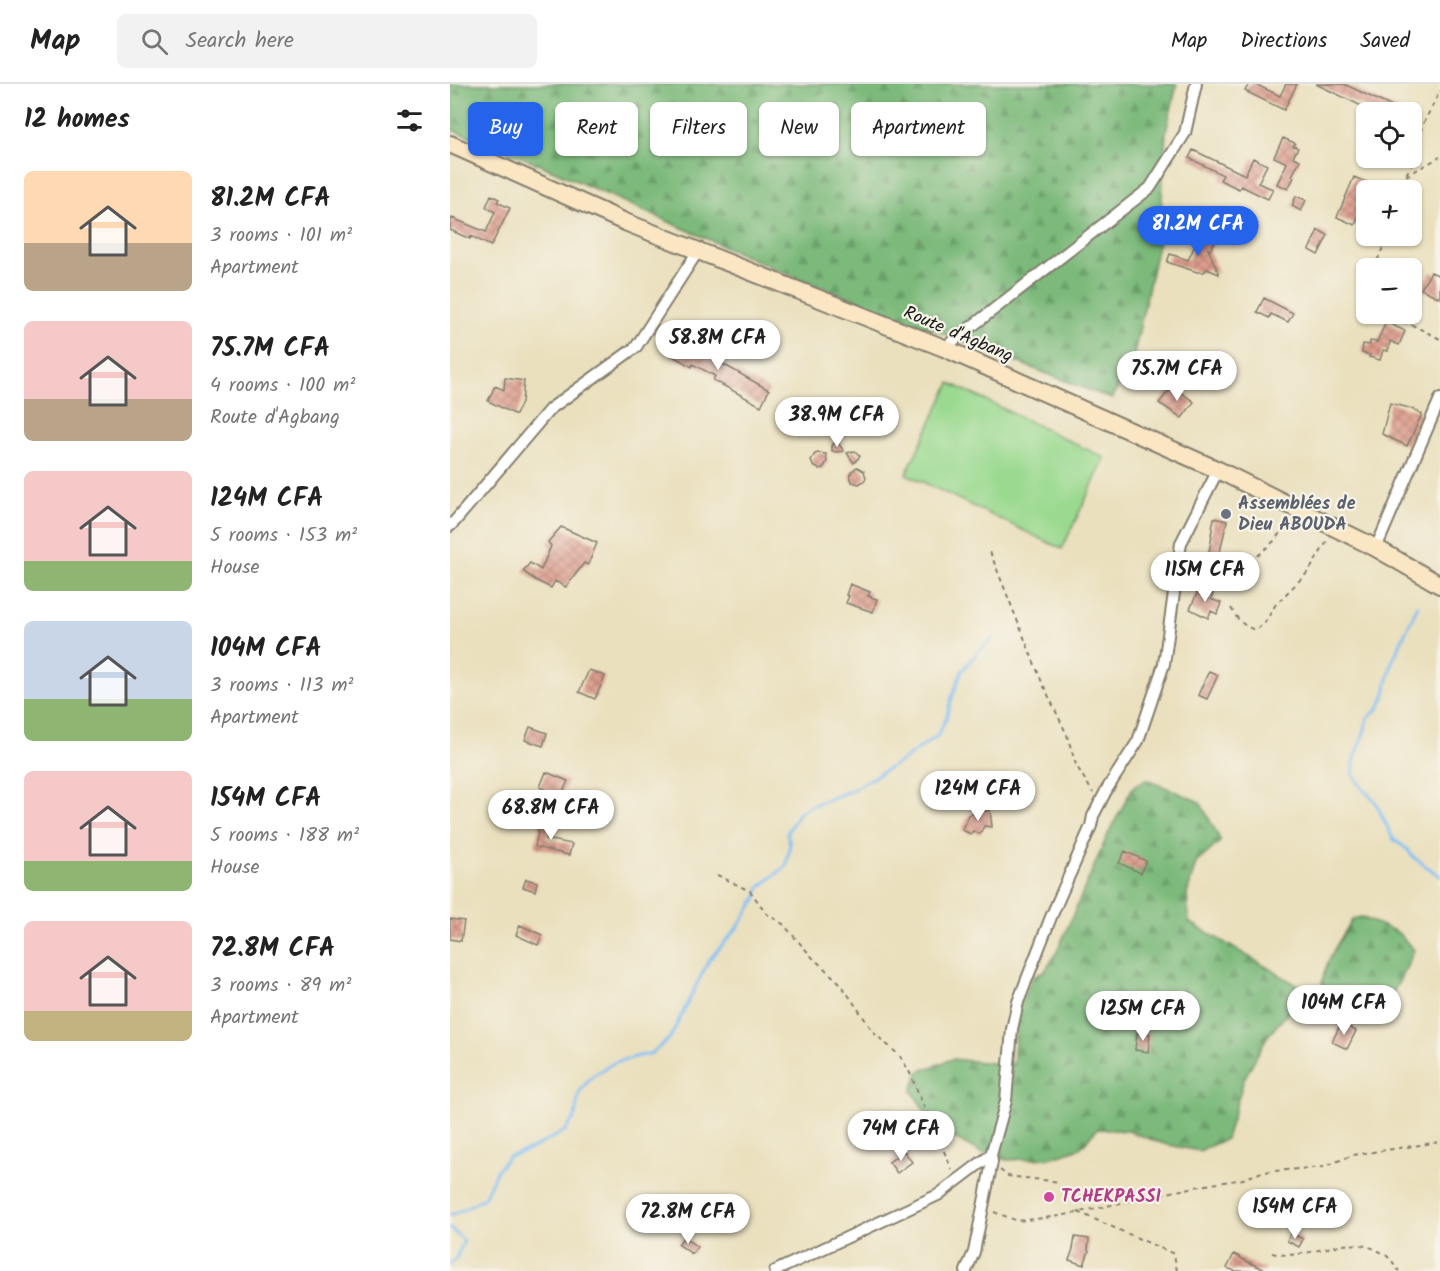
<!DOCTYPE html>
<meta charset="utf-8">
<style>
:root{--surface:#fff;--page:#f2f2f2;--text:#222;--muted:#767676;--line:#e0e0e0;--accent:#2563eb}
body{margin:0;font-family:Kalam,sans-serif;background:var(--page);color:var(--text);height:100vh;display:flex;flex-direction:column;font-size:22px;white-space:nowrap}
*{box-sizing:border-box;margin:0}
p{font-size:20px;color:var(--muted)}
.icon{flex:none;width:33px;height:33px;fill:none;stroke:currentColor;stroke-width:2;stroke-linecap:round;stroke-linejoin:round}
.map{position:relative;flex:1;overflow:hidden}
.panel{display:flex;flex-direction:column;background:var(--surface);width:450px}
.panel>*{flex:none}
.banner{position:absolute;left:18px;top:18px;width:570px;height:54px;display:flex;gap:12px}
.buttons{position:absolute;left:906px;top:18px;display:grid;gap:12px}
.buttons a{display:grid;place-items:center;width:66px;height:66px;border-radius:9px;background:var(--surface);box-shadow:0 2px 4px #0004;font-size:30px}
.price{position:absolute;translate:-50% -51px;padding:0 14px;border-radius:21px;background:#fff;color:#222;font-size:20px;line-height:39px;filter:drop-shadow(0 2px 3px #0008)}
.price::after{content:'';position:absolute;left:50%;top:36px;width:18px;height:14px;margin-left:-9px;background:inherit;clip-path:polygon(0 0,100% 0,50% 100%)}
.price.on{background:var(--accent);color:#fff}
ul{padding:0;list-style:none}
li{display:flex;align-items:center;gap:18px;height:150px;padding:0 24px}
li span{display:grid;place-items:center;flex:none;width:168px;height:120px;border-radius:9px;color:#555}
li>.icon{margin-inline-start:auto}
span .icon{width:72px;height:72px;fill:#fffc;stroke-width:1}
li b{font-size:26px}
h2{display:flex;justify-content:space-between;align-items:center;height:72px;padding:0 24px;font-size:26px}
.chip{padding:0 21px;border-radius:9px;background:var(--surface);box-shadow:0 2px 4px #0004;font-size:21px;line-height:54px}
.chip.on{background:var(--accent);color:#fff}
header{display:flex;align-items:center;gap:36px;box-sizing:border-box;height:84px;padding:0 30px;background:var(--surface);border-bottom:2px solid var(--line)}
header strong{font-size:28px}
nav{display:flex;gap:33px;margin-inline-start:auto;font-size:21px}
.search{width:420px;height:54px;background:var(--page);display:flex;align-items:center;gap:15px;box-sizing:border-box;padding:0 21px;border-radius:9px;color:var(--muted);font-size:22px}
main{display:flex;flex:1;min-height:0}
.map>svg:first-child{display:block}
.grass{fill:#9ad98f;stroke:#5b7a56;stroke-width:1.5}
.forest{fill:url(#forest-firs);stroke:#4c6a4b;stroke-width:1.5}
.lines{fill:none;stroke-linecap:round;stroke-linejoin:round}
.stream{stroke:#7fbef3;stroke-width:3}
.building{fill:url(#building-cross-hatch)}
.minor-casing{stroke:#837e6d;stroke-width:14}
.secondary-casing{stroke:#837e6d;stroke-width:20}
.path{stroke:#837e6d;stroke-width:2;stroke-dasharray:4.5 4.5;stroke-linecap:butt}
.minor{stroke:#fff;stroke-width:10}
.secondary{stroke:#fbe6c4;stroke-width:16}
.worship-dot{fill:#6b7280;stroke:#f7f3e8;stroke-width:2}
.hotel-dot{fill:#d1479c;stroke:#f7f3e8;stroke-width:2}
.labels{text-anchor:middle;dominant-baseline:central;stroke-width:4.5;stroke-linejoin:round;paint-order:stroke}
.street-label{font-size:18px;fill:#1c1c1c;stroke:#f7f3e8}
.worship-label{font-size:18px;font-weight:bold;fill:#5b616d;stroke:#f7f3e8;text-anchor:start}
.hotel-label{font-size:18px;font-weight:bold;fill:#b23c85;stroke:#f7f3e8;text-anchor:start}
</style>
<header>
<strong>Map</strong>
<div class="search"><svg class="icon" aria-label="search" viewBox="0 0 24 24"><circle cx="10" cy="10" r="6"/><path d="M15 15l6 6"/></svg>Search here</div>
<nav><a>Map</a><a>Directions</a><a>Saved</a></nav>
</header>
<main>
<section class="panel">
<h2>12 homes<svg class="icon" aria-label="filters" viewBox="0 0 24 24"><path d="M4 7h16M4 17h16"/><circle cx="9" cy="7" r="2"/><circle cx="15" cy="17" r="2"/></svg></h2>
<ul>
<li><span style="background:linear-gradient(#ffd9b3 60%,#b9a48a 0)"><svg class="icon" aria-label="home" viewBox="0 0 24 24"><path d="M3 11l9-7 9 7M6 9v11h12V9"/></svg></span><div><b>81.2M CFA</b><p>3 rooms · 101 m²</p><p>Apartment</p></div></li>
<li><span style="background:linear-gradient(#f6c9c9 65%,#b9a48a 0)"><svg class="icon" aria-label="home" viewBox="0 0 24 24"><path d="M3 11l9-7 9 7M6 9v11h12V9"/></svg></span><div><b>75.7M CFA</b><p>4 rooms · 100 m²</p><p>Route d'Agbang</p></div></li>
<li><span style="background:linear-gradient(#f6c9c9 75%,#8fb573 0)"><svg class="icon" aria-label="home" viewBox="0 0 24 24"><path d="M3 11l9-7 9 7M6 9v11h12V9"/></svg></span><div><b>124M CFA</b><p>5 rooms · 153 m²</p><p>House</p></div></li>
<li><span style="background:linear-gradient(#c9d6e8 65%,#8fb573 0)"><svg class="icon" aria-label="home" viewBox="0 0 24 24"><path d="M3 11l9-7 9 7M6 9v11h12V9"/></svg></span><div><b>104M CFA</b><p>3 rooms · 113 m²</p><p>Apartment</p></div></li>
<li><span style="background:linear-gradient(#f6c9c9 75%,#8fb573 0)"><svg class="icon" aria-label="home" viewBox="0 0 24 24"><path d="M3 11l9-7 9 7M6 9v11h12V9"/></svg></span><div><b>154M CFA</b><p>5 rooms · 188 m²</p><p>House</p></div></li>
<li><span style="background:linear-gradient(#f6c9c9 75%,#c2b280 0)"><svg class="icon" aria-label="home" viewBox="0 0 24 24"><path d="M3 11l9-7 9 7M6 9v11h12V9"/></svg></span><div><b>72.8M CFA</b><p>3 rooms · 89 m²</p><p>Apartment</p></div></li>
</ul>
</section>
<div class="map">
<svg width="990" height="1187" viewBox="0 0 990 1187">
<defs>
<pattern id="forest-firs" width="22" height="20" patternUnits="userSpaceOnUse" patternTransform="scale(1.5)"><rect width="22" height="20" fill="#7bb97a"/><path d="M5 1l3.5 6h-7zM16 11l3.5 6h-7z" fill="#6a9e69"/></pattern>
<pattern id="building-cross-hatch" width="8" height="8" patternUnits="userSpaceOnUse" patternTransform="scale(1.5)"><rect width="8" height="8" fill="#dd9c8c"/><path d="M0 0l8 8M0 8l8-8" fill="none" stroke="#b27e72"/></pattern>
</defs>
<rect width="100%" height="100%" fill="#f7f3e8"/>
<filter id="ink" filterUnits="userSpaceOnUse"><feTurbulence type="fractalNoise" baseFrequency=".0167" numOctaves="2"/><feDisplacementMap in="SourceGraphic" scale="12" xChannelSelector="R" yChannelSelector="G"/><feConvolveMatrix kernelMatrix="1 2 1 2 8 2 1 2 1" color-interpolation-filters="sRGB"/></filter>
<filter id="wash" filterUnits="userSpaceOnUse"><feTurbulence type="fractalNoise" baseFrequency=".008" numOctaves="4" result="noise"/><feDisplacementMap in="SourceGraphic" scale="24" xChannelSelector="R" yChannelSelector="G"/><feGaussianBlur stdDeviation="1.35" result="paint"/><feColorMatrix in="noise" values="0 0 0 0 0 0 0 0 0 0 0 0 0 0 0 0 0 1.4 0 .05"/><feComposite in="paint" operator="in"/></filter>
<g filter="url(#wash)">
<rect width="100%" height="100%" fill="#eae0be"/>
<path class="grass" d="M 500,299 L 655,374 L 612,465 L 456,390 Z"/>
<path class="forest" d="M 0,0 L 727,0 L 716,48 L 709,156 L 683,274 L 662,315 L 433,226 L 332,188 L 93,82 L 0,45 Z
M 696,695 L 750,718 L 771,757 L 746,779 L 737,810 L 739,838 L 849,902 L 841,925 L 817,953 L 794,995 L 776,1055 L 749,1067 L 714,1060 L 678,1047 L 647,1045 L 630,1064 L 600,1074 L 556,1076 L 530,1068 L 501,1052 L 496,1044 L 476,1029 L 462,1007 L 468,988 L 502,975 L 563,981 L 568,922 L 583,893 L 595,887 L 606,870 L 658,750 L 683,703 Z
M 911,833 L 947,848 L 964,866 C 955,889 943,910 929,930 C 907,925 886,919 872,899 C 877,872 889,858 903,835 Z"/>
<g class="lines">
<path class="stream" d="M 968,521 L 942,578 L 934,613 L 928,625 L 918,634 L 912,656 L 905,673 L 903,690 L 911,703 L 925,717 L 943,755 L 957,765 L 963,773 L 990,792
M 0,1131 L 10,1127 L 34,1114 L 47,1086 L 58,1073 L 81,1065 L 115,1047 L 125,1033 L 129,1009 L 141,993 L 165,978 L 202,969 L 220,954 L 259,876 L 288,843 L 306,815 L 310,803 L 336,782 L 340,760 L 337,749 L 349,728 L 363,721 L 400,707 L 453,676 L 487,652 L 496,635 L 502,613 L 512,587 L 526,570 L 543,554
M 0,1144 L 14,1157 L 5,1176 L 0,1180"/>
</g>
<g id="blocks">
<path class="building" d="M 799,0 L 805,0 L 830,12 L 836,0 L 847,0 L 834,26 L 795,7 Z
M 866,0 L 894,0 L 953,28 L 924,28 Z
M 833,54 L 845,59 L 843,62 L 848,64 L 843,73 L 850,76 L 842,92 L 844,93 L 838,105 L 827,100 L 837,79 L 824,73 Z
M 743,66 L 795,91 L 803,74 L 817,81 L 808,99 L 823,105 L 818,115 L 791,102 L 789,105 L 770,96 L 773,91 L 739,74 Z
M 904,93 L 916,98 L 916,134 L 909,131 L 905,141 L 887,133 Z
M 41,111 L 49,115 L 47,118 L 60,124 L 41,162 L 21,152 L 20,155 L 0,146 L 0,140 L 2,134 L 36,148 L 45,128 L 36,123 Z
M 846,112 L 856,116 L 851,127 L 842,122 Z
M 868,146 L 878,151 L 868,171 L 859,166 Z
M 751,149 L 752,151 L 765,157 L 760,166 L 758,165 L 769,190 L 757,185 L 754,188 L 747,188 L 717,178 L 720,170 L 738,176 Z
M 981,188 L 990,192 L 990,214 L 971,205 Z
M 814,214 L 843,229 L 838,238 L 821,230 L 819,234 L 807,228 Z
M 936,238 L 955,247 L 949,261 L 940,257 L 938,267 L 933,266 L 930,276 L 919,273 L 920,271 L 912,269 L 913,260 L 920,261 L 920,257 L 927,258 Z
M 223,252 L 319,306 L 311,322 L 263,296 L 265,292 L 243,280 L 242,283 L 214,267 Z
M 710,273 L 718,278 L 712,288 L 704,283 Z
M 55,294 L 74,297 L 72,318 L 66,331 L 38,317 L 45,302 L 54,306 Z
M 721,304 L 725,304 L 744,318 L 732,334 L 709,319 Z
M 940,319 L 963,325 L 972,330 L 957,362 L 932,350 Z
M 385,358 L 389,360 L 394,367 L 386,368 L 382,367 L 382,362 Z
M 405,367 L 410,372 L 404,379 L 397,369 Z
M 368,369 L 376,370 L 377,378 L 373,384 L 369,385 L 363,382 L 361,376 L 365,370 Z
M 407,383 L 414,387 L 416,394 L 414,397 L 409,400 L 402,398 L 400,391 L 401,388 Z
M 764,434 L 777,437 L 768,476 L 758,473 L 762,452 L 761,451 Z
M 111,443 L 147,459 L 138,481 L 134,479 L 116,503 L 105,497 L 101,504 L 87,497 L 73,487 L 80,479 L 91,486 L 101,462 L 98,458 Z
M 400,500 L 420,508 L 418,512 L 427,515 L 423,528 L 396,519 L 399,512 L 396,511 Z
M 750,503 L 763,510 L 761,515 L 771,519 L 767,530 L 761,527 L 758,534 L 740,525 Z
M 139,586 L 155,592 L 145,615 L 129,608 Z
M 759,587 L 768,591 L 757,615 L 748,611 Z
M 80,643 L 97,649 L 93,662 L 75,656 Z
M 96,688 L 118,697 L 111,712 L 90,703 Z
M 540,726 L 542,743 L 534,742 L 530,750 L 523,747 L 521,750 L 512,746 L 518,731 Z
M 90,738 L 100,739 L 96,755 L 122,760 L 119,771 L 85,763 Z
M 675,767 L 696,777 L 691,789 L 669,779 Z
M 76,795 L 87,798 L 85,807 L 73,803 Z
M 0,835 L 14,837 L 11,857 L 0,855 Z
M 70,841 L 92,851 L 88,861 L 66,851 Z
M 891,939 L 906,947 L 897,965 L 882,958 Z
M 687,949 L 700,950 L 698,968 L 685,966 Z
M 454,1067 L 462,1078 L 447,1089 L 439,1078 Z
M 255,1123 L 271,1134 L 261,1147 L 245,1136 Z
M 841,1149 L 853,1155 L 849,1163 L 837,1157 Z
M 234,1153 L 247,1163 L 242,1170 L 228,1160 Z
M 625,1153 L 639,1155 L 638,1166 L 639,1167 L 634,1181 L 619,1176 L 623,1165 Z
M 784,1170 L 796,1177 L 818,1187 L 785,1187 L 777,1184 Z"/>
</g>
</g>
<g filter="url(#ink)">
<use href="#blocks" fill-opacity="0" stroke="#837e6d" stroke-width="1.5"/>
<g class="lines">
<g class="minor-casing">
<path id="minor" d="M 494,264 L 700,104 L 735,49 L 746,0
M 0,442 L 5,437 L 100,325 L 186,263 L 248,167
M 926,464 L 990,315
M 325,1187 L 488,1111 L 541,1071 L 556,1017 L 562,945 L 568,918 L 601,833 L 641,742 L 643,732 L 657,705 L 688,657 L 714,580 L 731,459 L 768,386
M 516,1187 L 524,1168 L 542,1078 L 541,1071"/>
</g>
<g class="secondary-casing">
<path id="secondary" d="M 0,60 L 175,138 L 494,264 L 768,386 L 926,464 L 990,501"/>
</g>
<path class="path" d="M 956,92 L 990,73
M 948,106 L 967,70 L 972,42 L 990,7
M 923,184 L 929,173 L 938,152
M 916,195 L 912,202 L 913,221 L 916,223
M 927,230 L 960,240 L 990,255
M 540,468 L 591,596 L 617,651 L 626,681 L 643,709
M 764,503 L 789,489 L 824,457 L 833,445 L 841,437
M 781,524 C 787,535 793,542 805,546 L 814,540 L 826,520 L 859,487 L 878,456
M 267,791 L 300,807 L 317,830 L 333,840 L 362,873 L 390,899 L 425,950 L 450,972 L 459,987 L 475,1025 L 491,1041 L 493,1065 L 502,1086
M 550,1086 L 558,1092 L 610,1098
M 544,1128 L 568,1137 L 610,1132 L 750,1102 L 793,1095 L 812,1088 L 873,1083 L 903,1071 L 990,1058
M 628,1128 L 724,1170 L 727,1187
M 822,1169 C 864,1179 896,1143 937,1172 C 942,1176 945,1182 949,1187"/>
<use href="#minor" class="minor"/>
<use href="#secondary" class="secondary"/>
</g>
</g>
<circle class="worship-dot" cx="776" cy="430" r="6"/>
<circle class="hotel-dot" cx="599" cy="1113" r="6"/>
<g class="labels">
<g class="street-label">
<text transform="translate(508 251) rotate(23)">Route d'Agbang</text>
</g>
<g class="worship-label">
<text x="788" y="420">Assemblées de<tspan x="788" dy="21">Dieu ABOUDA</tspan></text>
</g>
<g class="hotel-label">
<text x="611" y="1113">TCHEKPASSI</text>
</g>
</g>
</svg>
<div class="buttons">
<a><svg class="icon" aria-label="locate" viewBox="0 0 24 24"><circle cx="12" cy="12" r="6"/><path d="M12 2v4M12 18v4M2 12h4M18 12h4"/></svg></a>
<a>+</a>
<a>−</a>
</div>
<b class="price on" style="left:748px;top:173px">81.2M CFA</b>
<b class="price" style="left:268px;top:287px">58.8M CFA</b>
<b class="price" style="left:727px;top:318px">75.7M CFA</b>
<b class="price" style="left:387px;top:364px">38.9M CFA</b>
<b class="price" style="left:755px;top:519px">115M CFA</b>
<b class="price" style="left:528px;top:738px">124M CFA</b>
<b class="price" style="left:101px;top:757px">68.8M CFA</b>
<b class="price" style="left:894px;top:952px">104M CFA</b>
<b class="price" style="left:693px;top:958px">125M CFA</b>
<b class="price" style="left:451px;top:1078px">74M CFA</b>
<b class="price" style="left:845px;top:1156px">154M CFA</b>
<b class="price" style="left:238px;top:1161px">72.8M CFA</b>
<div class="banner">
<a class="chip on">Buy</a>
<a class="chip">Rent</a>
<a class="chip">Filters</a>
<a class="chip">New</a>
<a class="chip">Apartment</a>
</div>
</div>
</main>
